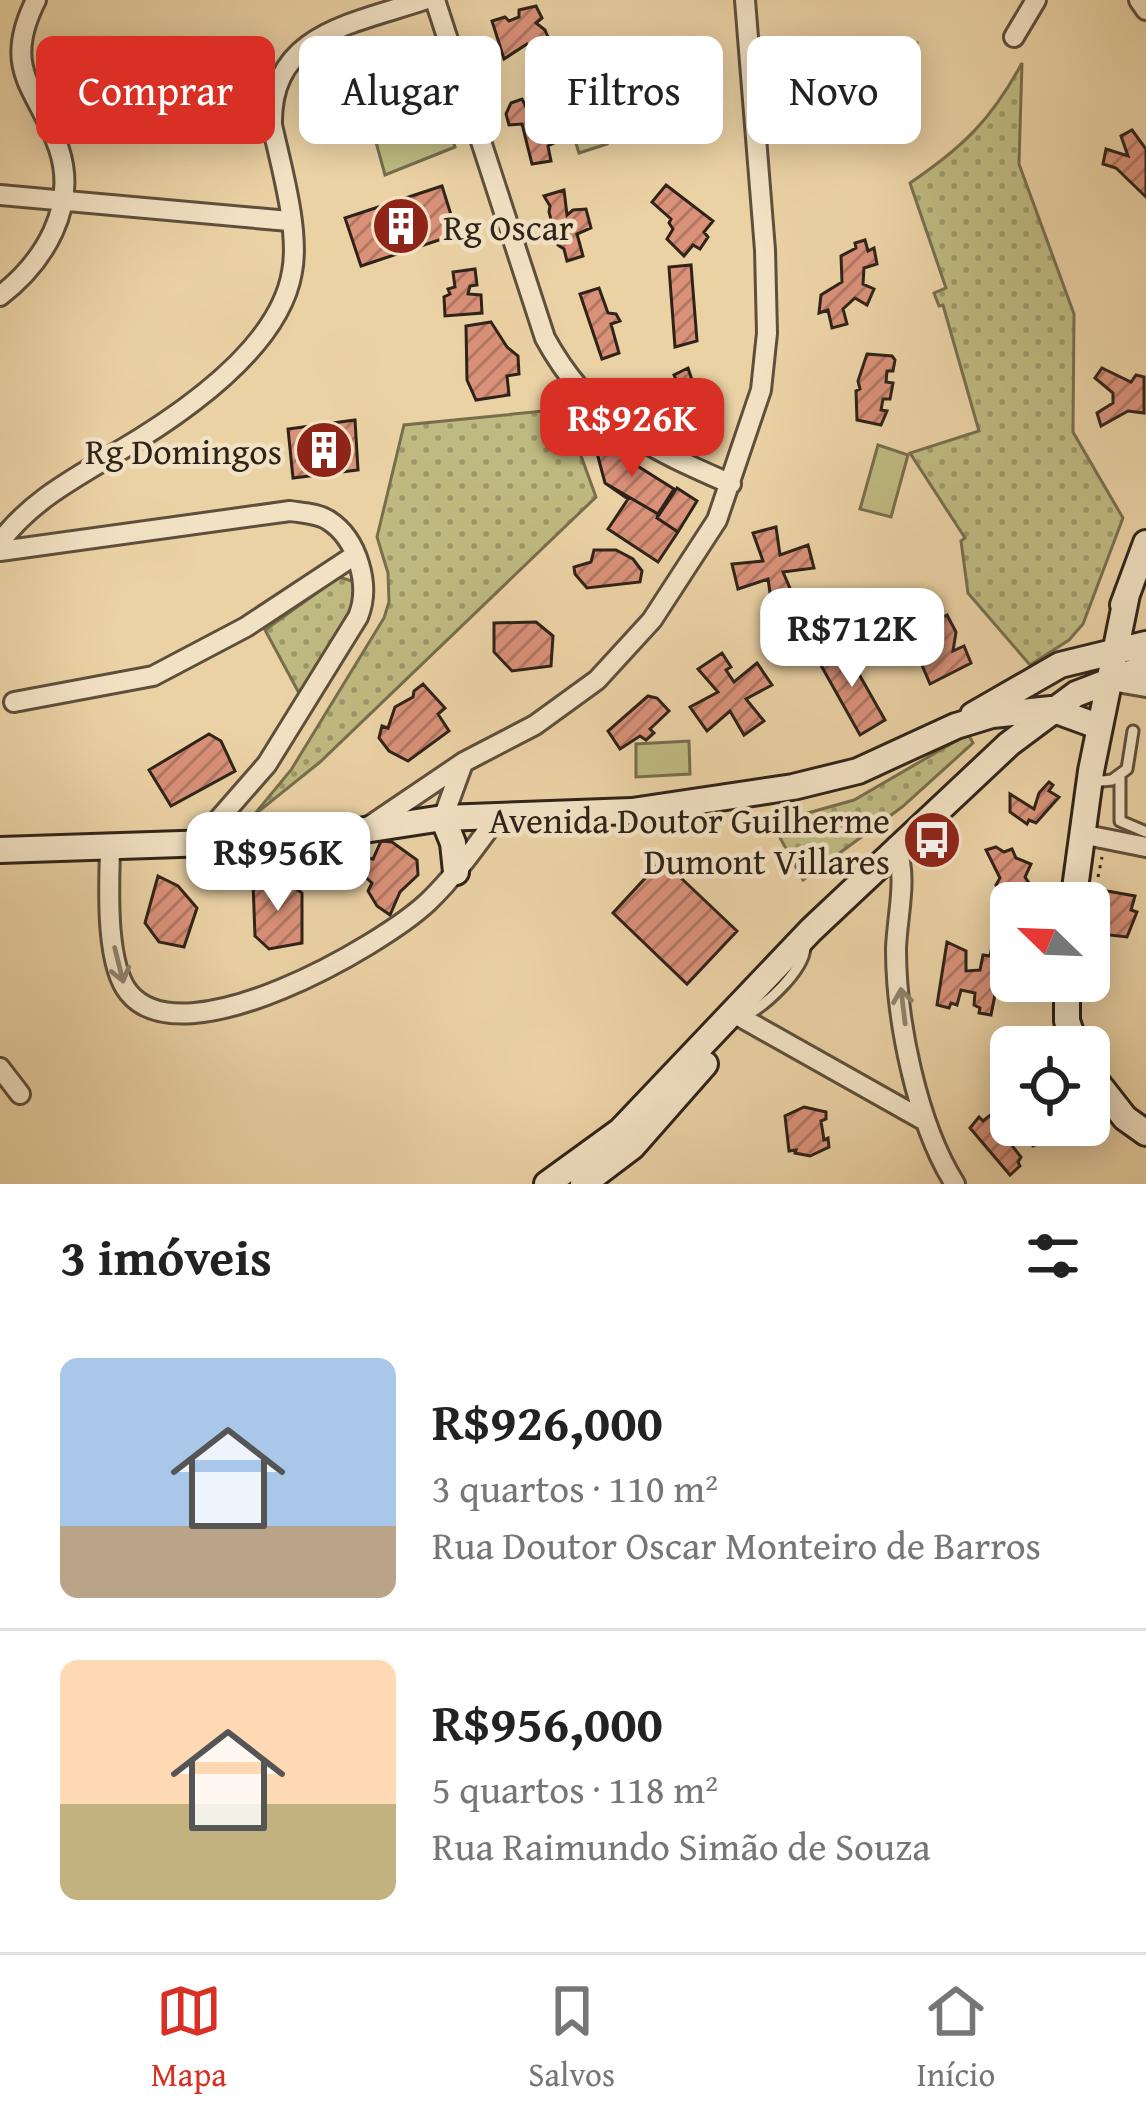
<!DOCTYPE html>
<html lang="pt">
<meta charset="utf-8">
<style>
:root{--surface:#fff;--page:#f6f6f6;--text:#222;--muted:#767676;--line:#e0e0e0;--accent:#d93025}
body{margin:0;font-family:"Gentium Book Plus",serif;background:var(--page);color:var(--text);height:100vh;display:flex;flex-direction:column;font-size:45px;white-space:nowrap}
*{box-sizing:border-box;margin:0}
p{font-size:39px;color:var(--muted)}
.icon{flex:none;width:66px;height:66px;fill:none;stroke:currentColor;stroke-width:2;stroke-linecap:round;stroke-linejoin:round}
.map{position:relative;height:1184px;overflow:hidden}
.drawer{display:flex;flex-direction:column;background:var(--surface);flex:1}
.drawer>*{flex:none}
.top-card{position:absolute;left:36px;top:36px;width:1074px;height:108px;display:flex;gap:24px}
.needle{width:78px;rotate:293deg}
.buttons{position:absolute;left:990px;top:882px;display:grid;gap:24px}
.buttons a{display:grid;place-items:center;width:120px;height:120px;border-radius:18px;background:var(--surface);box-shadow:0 6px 30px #0003;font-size:60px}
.price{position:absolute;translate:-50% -102px;padding:0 27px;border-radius:24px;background:#fff;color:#222;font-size:39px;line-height:78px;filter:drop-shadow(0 3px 6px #0008)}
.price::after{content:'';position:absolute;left:50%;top:72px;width:36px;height:27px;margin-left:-18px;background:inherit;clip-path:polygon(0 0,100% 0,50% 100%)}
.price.active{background:var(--accent);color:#fff}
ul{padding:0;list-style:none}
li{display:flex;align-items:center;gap:36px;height:300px;padding:0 60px}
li+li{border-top:3px solid var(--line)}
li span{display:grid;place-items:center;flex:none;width:336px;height:240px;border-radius:18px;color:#555}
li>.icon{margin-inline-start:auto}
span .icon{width:144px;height:144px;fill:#fffc;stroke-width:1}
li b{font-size:51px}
h2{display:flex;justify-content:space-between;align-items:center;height:144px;padding:0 60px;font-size:51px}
.tag{padding:0 42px;border-radius:18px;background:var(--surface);box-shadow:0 6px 30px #0003;font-size:42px;line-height:108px}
.tag.active{background:var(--accent);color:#fff}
.dock{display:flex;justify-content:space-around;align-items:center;height:168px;border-top:3px solid var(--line);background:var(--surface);font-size:33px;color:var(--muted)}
.dock a{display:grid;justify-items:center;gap:6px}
.dock .active{color:var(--accent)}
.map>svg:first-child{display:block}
.park{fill:url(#park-dots);stroke:#776e4d;stroke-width:3}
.pitch{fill:#bfba81;stroke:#776e4d;stroke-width:3}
.building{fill:url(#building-hatch);stroke:#2f2319;stroke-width:3}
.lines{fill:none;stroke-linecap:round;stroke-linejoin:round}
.service-casing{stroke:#5e4f3c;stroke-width:15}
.minor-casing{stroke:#5e4f3c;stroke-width:24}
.secondary-casing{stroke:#2f2319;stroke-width:30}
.path{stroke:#2f2319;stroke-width:3;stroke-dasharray:3 6;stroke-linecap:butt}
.service{stroke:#f2e2c4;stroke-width:9}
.minor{stroke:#f2e2c4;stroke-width:18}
.secondary{stroke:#f2e2c4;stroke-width:24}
.oneway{stroke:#90826e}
.labels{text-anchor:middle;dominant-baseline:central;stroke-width:9;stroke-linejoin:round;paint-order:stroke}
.poi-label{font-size:36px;fill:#2f2319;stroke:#f2e2c4;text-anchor:end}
</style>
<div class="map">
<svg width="1146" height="1184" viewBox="0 0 1146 1184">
<defs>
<pattern id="park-dots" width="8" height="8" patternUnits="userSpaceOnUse" patternTransform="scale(3)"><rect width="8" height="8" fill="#bfba81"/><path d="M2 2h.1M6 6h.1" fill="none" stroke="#9c9769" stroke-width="1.8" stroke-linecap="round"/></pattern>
<pattern id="building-hatch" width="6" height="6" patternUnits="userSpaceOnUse" patternTransform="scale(3)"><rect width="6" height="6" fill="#d99179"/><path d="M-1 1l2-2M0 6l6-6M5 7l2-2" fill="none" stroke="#b07662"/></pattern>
</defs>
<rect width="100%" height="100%" fill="#ebd2a5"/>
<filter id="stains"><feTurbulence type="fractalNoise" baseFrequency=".00167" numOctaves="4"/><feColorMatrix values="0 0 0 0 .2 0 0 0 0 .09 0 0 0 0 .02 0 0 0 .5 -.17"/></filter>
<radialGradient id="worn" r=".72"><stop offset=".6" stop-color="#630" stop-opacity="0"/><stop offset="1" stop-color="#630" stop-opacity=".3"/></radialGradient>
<path class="park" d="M 1022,63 L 1019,164 L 1074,314 L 1073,432 L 1123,518 L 1083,624 L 1069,640 L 1030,665 L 968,593 L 961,541 L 965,538 L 910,453 L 979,431 L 943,305 L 939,306 L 934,293 L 946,288 L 910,183 C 963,147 991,120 1022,63 Z
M 564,409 L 596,497 L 320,762 L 253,816 L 291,770 L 384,618 L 389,602 L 388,573 L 377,537 L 404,425 Z
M 339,577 L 352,581 L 359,596 L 348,620 L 299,693 L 265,630 Z
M 968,734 L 973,743 L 902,807 L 803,880 L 772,823 L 854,800 Z"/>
<path class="pitch" d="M 815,41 L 917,43 L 916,113 L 813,111 Z
M 587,79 L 607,144 L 579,153 L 559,89 Z
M 444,109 L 455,147 L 385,175 L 374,135 Z
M 878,445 L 908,455 L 891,517 L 860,509 Z
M 689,741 L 690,774 L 636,777 L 636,744 Z"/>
<path class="building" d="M 536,6 L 542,18 L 536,23 L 545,30 L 550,42 L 532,50 L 527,44 L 504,59 L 492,21 L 505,17 L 509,21 L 519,17 L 519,10 Z
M 664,43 L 681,57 L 696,104 L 691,114 L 668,120 L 646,64 L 653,58 L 653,47 Z
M 413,82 L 416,104 L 385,117 L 388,126 L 365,135 L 364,124 L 347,132 L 341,108 L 362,95 Z
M 522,99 L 527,109 L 542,111 L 548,132 L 556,130 L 560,140 L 548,146 L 551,161 L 532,164 L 522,124 L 509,125 L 506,114 L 511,103 Z
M 1132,130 L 1146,149 L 1146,197 L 1116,168 L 1103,164 L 1106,149 L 1128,156 L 1121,136 Z
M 666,185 L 713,221 L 704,232 L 708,237 L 700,249 L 693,245 L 684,256 L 667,239 L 673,229 L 669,223 L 671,219 L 652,202 Z
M 442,186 L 457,234 L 361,266 L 345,218 Z
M 564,190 L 567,215 L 573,210 L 586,209 L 591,228 L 577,234 L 583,256 L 567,261 L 564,249 L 558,245 L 549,212 L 550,206 L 544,196 Z
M 865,240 L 868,251 L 874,248 L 877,264 L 864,268 L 863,284 L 874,289 L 867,305 L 855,298 L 843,309 L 847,324 L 832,328 L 828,310 L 819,313 L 821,295 L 842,282 L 841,256 L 856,248 L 855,243 Z
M 691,265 L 697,341 L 675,347 L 669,267 Z
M 475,269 L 477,285 L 470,286 L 468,294 L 481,295 L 482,313 L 445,316 L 444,297 L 450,294 L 448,289 L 455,287 L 453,272 Z
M 599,288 L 608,313 L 616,314 L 620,321 L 611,324 L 619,353 L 602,359 L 580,294 Z
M 491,322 L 507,347 L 518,356 L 519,374 L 507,376 L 509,395 L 476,400 L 467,380 L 466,326 Z
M 867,354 L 892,356 L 895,360 L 893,371 L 887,371 L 886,382 L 893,383 L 890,399 L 883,399 L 881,410 L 887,411 L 881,425 L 857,420 L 856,391 L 860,389 L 858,381 Z
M 688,368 L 701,407 L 695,409 L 699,415 L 688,420 L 683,410 L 678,411 L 668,389 L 678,384 L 674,375 Z
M 1102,368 L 1131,382 L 1136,375 L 1144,377 L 1144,413 L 1128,411 L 1101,426 L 1097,413 L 1113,403 L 1113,393 L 1095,378 Z
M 355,420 L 358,470 L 293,478 L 288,429 Z
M 593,438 L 674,489 L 658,514 L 605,483 Z
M 605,483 L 658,514 L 657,518 L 678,532 L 658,562 L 608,529 L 628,499 Z
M 677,488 L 697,501 L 678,532 L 657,518 Z
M 776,527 L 780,555 L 808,545 L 814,568 L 783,572 L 795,600 L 772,606 L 768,579 L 738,589 L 732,564 L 763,561 L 753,533 Z
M 594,550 L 616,550 L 633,559 L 642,571 L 640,582 L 587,588 L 575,574 L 574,567 L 591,562 Z
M 947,615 L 956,632 L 953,651 L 964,646 L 971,663 L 930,684 L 922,665 L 930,661 L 924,649 L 916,652 L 908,636 Z
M 536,622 L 553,636 L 551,666 L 512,671 L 494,652 L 494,623 Z
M 843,646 L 885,720 L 860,735 L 818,660 Z
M 722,653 L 731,667 L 726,670 L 734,682 L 757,663 L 772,685 L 746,699 L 764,721 L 744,735 L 730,711 L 707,731 L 690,707 L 718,692 L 698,669 Z
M 423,684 L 445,708 L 438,714 L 449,731 L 408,761 L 389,751 L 379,738 L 382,726 L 388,728 L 395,707 L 413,697 L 414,691 Z
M 648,696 L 657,698 L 669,711 L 650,729 L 654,733 L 646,740 L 640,736 L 620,749 L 608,731 Z
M 209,734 L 221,741 L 235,771 L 171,806 L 149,770 Z
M 1049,782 L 1053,785 L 1049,791 L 1059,797 L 1036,823 L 1029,820 L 1027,824 L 1010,812 L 1010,794 L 1034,809 L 1039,793 Z
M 381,841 L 392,842 L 417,860 L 418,875 L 400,892 L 390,915 L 377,906 L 368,891 L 372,883 L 361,873 L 367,858 L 373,859 Z
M 996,847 L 1004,852 L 1012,849 L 1016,858 L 1031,864 L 1025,877 L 1031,886 L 1023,890 L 1022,897 L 1009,899 L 996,885 L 1000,878 L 986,850 Z
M 662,860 L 737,931 L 687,984 L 613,913 Z
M 158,876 L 178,886 L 197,908 L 184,947 L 159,942 L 145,923 Z
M 285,881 L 302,893 L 302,943 L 269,949 L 255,936 L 253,882 Z
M 1107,891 L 1135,896 L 1131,910 L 1137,912 L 1127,937 L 1100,934 L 1098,918 Z
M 947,942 L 966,951 L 966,971 L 980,970 L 983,955 L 990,956 L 991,951 L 1003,954 L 991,1015 L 979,1013 L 980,1008 L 974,1005 L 975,993 L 961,990 L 957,1005 L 951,1003 L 949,1008 L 937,1005 Z
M 1003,1105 L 1011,1106 L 1011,1125 L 1040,1125 L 1050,1138 L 1033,1146 L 1023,1135 L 1018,1135 L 1013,1147 L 1021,1157 L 1018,1162 L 1020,1166 L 1010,1175 L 970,1128 L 979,1117 L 983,1121 Z
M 804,1107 L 826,1112 L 826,1119 L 821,1121 L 824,1140 L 828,1138 L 829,1147 L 810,1156 L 795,1153 L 796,1150 L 789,1151 L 785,1116 Z"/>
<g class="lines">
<g class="service-casing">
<path id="service" d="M 1120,776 L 1120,821 L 1146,832
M 1091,782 L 1112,780 L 1127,769 L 1133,731
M 742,1017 C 764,1008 803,971 805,948"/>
</g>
<g class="minor-casing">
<path id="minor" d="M 435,0 L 545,338 C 590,421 648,448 731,484
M 1139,0 L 1146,10
M 1014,37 L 1036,0
M 0,195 L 289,221
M 0,296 C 44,262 78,207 59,149 C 39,89 0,72 36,0
M 0,542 C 32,500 72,480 116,453 C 179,416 279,349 292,272 C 300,231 281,166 272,125 C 270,33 353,24 424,0
M 0,551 L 290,511 C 303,513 316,513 328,520 C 358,539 371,586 358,617 L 267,764 L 219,819 L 202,845
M 1111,681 L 1146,687
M 14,702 L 153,676 L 246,627 L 355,555
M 443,818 L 462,766
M 371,825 L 464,762 L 535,725 L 597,680 L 652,620 L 717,520 L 761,390 L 767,333 L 765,250 L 745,0
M 1081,834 L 1146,847
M 896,846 C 908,879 897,915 896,949 C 896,1020 917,1124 955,1184
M 110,849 C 109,886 105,964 129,993 C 184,1060 381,946 428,902 C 455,876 476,846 498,816
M 740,1007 L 742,1018 L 925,1121
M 0,1068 L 20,1094"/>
</g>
<g class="secondary-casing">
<path id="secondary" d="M 1123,605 L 1146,543
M 973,715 L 1060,665 L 1146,644
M 443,818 L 453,843 L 456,872
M 0,850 L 299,840 L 443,818 L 632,811 L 793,787 L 858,771 L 956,726 L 992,715 L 1051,709 L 1092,724
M 1073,903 L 1091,771 L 1127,594
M 1067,981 L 1067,1021 L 1076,1047
M 1089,1072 L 1125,1118 L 1146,1133
M 547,1184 L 620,1131 L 811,930 L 1009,744 L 1076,694 L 1146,667
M 583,1184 L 632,1147 L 705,1064"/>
</g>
<path class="path" d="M 1098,877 L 1102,857"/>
<use href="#service" class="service"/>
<use href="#minor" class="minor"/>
<use href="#secondary" class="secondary"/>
</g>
<defs><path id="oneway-shaft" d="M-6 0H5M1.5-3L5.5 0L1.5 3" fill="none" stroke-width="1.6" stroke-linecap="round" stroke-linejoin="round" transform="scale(3)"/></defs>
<g class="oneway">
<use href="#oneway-shaft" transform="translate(119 965) rotate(76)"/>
<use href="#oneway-shaft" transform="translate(903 1006) rotate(-97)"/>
</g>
<defs>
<g id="building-disc" transform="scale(3)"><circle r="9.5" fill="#8f2418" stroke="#f2e2c4"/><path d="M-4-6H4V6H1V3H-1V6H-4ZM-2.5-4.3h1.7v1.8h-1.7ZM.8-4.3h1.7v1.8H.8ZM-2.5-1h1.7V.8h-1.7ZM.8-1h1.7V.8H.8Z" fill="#fff"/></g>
<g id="bus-disc" transform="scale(3)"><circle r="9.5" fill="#8f2418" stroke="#f2e2c4"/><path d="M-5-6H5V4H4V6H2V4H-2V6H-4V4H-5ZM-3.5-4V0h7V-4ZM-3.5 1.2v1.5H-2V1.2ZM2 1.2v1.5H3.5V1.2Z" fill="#fff"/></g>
</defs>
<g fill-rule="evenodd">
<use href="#building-disc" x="401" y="226"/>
<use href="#building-disc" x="324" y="450"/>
<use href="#bus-disc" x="932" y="840"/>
</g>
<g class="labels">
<g class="poi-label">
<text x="443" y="226" text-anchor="start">Rg Oscar</text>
<text x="282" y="450">Rg Domingos</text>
<text x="890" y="819">Avenida Doutor Guilherme<tspan x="890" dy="41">Dumont Villares</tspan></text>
</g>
</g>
<rect width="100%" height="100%" filter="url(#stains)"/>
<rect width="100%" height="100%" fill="url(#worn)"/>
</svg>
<div class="buttons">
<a><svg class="needle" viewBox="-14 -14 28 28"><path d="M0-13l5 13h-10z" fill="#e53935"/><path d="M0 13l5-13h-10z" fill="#767676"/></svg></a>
<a><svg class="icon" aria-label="locate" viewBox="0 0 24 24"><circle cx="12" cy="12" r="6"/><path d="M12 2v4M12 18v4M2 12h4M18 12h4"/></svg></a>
</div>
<b class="price active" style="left:632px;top:480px">R$926K</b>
<b class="price" style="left:852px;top:690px">R$712K</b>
<b class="price" style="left:278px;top:914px">R$956K</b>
<div class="top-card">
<a class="tag active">Comprar</a>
<a class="tag">Alugar</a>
<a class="tag">Filtros</a>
<a class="tag">Novo</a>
</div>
</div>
<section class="drawer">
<h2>3 imóveis<svg class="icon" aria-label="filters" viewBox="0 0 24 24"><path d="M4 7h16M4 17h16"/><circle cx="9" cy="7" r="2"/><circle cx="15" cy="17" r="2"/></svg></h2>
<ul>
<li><span style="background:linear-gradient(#a9c7e8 70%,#b9a48a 0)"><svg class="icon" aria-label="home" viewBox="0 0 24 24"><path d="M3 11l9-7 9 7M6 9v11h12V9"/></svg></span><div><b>R$926,000</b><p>3 quartos · 110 m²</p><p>Rua Doutor Oscar Monteiro de Barros</p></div></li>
<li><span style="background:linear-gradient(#ffd9b3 60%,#c2b280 0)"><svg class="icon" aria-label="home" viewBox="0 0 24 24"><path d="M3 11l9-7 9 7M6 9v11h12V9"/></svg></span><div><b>R$956,000</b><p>5 quartos · 118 m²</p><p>Rua Raimundo Simão de Souza</p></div></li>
</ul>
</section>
<nav class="dock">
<a class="active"><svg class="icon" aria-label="map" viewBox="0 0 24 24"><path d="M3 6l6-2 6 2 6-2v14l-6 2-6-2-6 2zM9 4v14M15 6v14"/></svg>Mapa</a>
<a><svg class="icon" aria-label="saved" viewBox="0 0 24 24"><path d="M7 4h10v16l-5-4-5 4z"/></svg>Salvos</a>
<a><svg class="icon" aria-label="home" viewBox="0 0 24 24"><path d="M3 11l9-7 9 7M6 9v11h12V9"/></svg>Início</a>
</nav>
